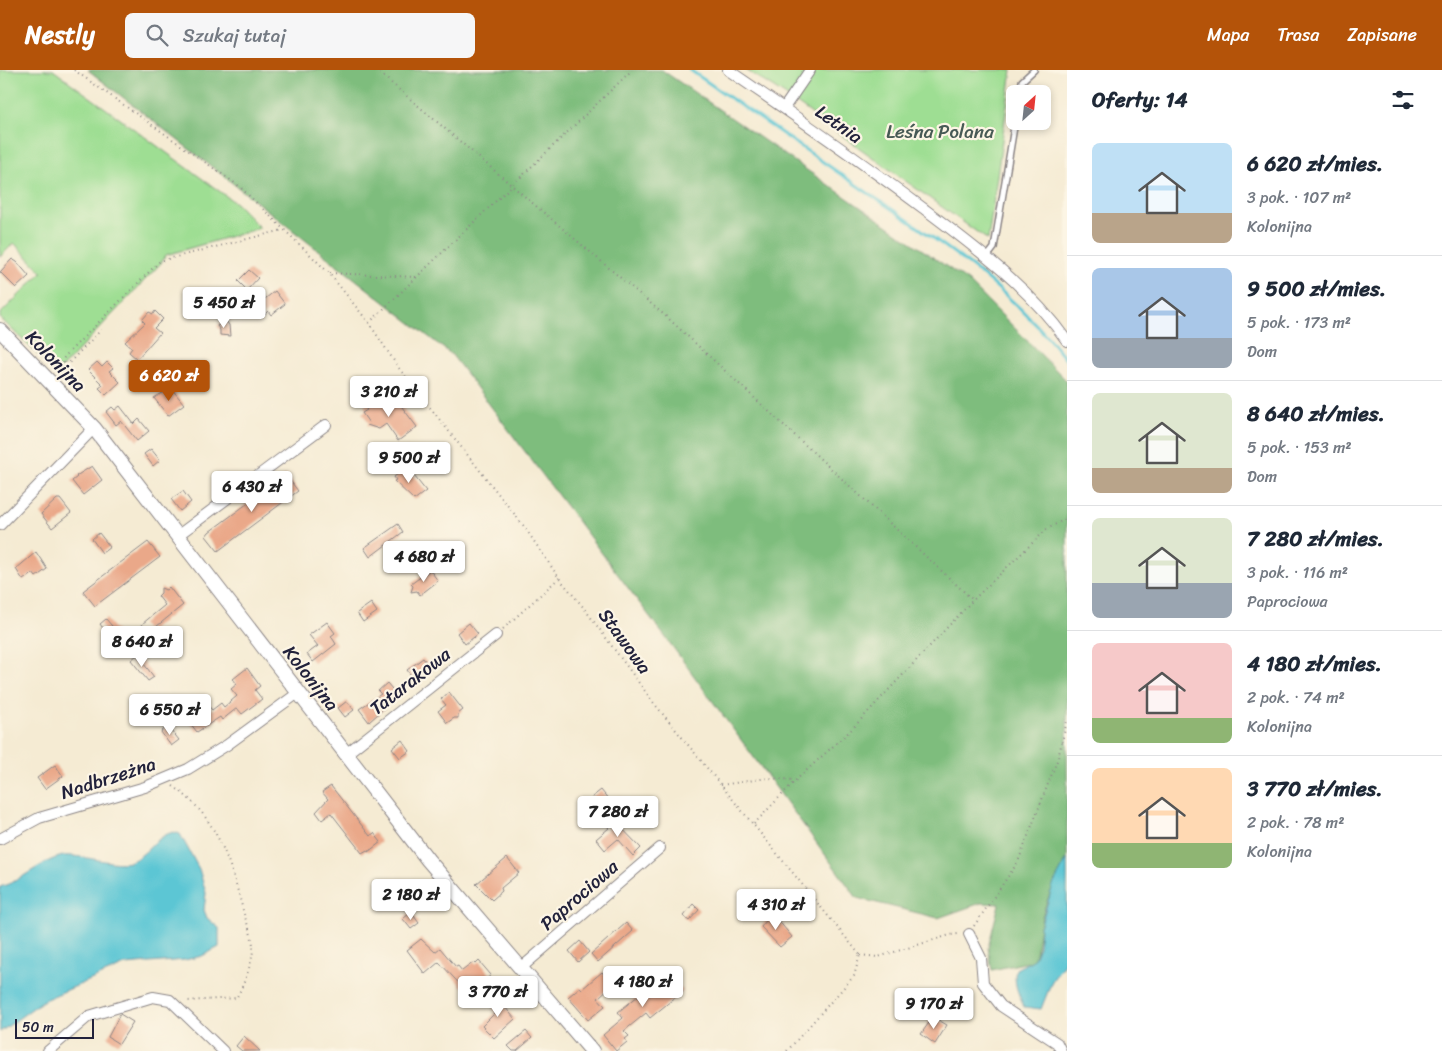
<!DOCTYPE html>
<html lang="pl">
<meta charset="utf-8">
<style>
:root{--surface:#fff;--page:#f6f6f7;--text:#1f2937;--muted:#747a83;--line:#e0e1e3;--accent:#b45309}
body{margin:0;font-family:Sriracha,sans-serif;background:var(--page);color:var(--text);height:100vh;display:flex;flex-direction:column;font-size:19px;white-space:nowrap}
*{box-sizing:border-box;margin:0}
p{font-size:16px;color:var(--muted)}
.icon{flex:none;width:28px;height:28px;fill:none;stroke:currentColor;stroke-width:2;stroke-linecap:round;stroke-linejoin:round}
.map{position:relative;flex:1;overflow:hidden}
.side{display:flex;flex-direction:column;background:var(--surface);width:375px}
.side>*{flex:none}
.needle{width:32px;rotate:27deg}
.controls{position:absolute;left:1006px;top:15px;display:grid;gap:10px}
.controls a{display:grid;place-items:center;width:45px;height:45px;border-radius:8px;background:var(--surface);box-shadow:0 2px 8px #0003;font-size:25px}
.scale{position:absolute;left:15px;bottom:12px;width:79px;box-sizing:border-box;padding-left:5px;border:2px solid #22223b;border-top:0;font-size:14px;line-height:18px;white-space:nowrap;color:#22223b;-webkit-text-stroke:4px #fcf5e5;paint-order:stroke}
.price{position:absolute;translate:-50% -42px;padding:0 11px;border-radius:5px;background:#fff;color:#222;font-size:16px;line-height:32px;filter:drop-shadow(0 1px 2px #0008)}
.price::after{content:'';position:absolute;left:50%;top:30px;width:15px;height:11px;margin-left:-8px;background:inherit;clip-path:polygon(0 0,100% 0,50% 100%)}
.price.on{background:var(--accent);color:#fff}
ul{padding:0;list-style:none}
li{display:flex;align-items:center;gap:15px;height:125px;padding:0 25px}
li+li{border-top:1px solid var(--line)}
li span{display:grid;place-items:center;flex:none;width:140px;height:100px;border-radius:8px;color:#555}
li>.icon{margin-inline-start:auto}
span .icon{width:60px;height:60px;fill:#fffc;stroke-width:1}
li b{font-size:21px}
h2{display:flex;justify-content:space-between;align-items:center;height:60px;padding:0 25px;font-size:21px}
header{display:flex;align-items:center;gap:30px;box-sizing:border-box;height:70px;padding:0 25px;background:var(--accent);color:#fff}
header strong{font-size:24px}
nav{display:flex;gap:28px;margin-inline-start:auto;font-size:18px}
.search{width:350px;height:45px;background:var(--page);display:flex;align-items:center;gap:12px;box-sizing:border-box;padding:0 18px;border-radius:8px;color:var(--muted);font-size:19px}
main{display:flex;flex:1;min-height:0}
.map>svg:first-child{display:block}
.green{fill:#9ede93;stroke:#608067}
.forest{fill:#7ebd7d;stroke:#50705c}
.water{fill:#5bc6d4;stroke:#3e7488}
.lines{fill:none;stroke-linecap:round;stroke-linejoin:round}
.stream{stroke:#5bc6d4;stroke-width:3}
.building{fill:#eaa889}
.service-casing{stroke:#8c8687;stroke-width:8}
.minor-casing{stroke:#8c8687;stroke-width:12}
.tertiary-casing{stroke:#8c8687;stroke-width:16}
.path{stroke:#8c8687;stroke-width:2;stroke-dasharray:1 4;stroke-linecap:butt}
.service{stroke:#fff;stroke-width:5}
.minor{stroke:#fff;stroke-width:10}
.tertiary{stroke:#fff;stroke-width:14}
.labels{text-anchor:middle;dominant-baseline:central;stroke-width:4.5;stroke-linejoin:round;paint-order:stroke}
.street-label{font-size:19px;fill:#22223b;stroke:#fcf5e5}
.park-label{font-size:19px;fill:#475a55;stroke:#fcf5e5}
</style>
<header>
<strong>Nestly</strong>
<div class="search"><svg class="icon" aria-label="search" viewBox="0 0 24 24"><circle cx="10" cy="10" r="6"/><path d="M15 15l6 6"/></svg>Szukaj tutaj</div>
<nav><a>Mapa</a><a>Trasa</a><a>Zapisane</a></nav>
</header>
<main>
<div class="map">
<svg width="1067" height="981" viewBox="0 0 1067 981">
<rect width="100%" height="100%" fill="#fcf5e5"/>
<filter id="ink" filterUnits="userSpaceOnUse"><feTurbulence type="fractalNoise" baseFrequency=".02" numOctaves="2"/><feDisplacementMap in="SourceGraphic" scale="10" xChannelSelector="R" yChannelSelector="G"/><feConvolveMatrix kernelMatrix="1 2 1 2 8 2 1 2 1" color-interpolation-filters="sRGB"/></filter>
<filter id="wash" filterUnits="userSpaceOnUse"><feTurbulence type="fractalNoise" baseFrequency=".0096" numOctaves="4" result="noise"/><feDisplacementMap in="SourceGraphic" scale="20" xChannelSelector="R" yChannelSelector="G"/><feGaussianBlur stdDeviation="1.12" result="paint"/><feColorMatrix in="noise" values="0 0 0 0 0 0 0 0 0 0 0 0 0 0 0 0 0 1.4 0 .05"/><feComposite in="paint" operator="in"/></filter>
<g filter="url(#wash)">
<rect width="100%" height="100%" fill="#f5ebd3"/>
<path class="green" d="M 0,0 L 53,0 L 237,134 L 260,158 L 166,185 L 161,193 L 57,303 L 0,248 L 0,244 L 42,202 L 14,173 L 0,187 Z
M 746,0 L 1012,0 L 988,170 L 791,29 Z"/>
<path class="forest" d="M 88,0 L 662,0 L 969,212 L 1067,311 L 1067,789 C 1056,810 1044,833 1040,857 C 1037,871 1039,877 1033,891 L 992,900 L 988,878 L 999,834 L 981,833 L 938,848 L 857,828 L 672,576 L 452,285 Z"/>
<path class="water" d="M 173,762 L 180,764 L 199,799 L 206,823 L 204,840 L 207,848 L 219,858 L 219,877 L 202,886 L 185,890 L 125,895 L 44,930 L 0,962 L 0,817 C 22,811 42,790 63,786 C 80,784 115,796 129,792 C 147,786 154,767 173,762 Z
M 1067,789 L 1067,889 L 1052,911 L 1041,939 L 1024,937 C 1018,923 1013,913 1016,899 L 1033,890 L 1039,877 L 1040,857 L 1053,815 Z"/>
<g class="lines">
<path class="stream" d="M 690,0 C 749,41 809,82 868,123 C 941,172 1014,221 1067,291"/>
</g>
<g id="blocks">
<path class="building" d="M 12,189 L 17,192 L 29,206 L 16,218 L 0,202 Z
M 249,200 L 258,208 L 247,220 L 238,211 Z
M 275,221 L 285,234 L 271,245 L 268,241 L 264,245 L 258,237 L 262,234 L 261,232 Z
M 155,241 L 163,249 L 154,258 L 160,263 L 137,289 L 129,282 L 132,278 L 125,272 L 145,253 L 142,250 L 149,242 L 153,244 Z
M 225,250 L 229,255 L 230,266 L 220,265 L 220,260 L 217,256 Z
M 97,292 L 102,297 L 107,292 L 113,298 L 109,301 L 120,312 L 106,325 L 99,318 L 103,315 L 88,300 Z
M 171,318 L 184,334 L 168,346 L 154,328 Z
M 370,332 L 399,333 L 417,357 L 398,371 L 386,354 L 379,359 L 367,355 L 369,353 L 362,343 L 367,340 L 364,336 Z
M 120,336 L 134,354 L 139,349 L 149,361 L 137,371 L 121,351 L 116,355 L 106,342 L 112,337 L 115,340 Z
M 151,379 L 160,390 L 153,396 L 144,384 Z
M 92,396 L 102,410 L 83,425 L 72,411 L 77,407 L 76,406 Z
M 407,397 L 426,421 L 414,430 L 394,411 L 396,410 L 394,407 Z
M 286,405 L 298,421 L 218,481 L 206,466 L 209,462 Z
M 183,421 L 191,432 L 180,441 L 171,429 Z
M 57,429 L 60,429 L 71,443 L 52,458 L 41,444 Z
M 398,454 L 403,462 L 370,487 L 364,478 Z
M 99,463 L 110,477 L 102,483 L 92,469 Z
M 148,472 L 160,487 L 95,536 L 83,521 Z
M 36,482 L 47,499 L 36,507 L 33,503 L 23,510 L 16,499 Z
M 430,500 L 438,511 L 420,525 L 417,521 L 411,522 L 413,516 L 411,514 Z
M 169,517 L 183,535 L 151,561 L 148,558 L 146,560 L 142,554 L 165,535 L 158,526 L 161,523 L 161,518 L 166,520 Z
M 371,533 L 377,542 L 363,552 L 357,543 Z
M 106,549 L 117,562 L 110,568 L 100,554 Z
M 327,552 L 335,563 L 331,566 L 336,574 L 313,592 L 307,584 L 318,576 L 309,565 Z
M 469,553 L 478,564 L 465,574 L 457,563 Z
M 137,585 L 154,607 L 148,611 L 131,590 Z
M 423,588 L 431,599 L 415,611 L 407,600 Z
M 247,598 L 260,616 L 255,620 L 262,629 L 242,644 L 237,638 L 222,650 L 220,647 L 197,662 L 183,644 L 188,641 L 186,637 L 200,626 L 212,640 L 221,633 L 224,637 L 237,626 L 231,619 L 237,614 L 233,609 Z
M 387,613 L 398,626 L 369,652 L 359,639 L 381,624 L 378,621 Z
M 449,622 L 463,640 L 458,644 L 458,648 L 454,648 L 447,653 L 438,641 L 446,635 L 441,629 Z
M 347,631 L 354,640 L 345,647 L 338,638 Z
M 168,656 L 179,670 L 171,676 L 161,662 Z
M 402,670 L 410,681 L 400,688 L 392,678 Z
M 55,695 L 63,706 L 45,719 L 37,708 Z
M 331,716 L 370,766 L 374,763 L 381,772 L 368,782 L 367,780 L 362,783 L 331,743 L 322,750 L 316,742 L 328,729 L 322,722 Z
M 601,720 L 609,730 L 600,737 L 592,727 Z
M 613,749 L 641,778 L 633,786 L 618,769 L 605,780 L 596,769 L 609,758 L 606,755 Z
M 507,788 L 519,803 L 501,818 L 502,821 L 492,830 L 476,814 Z
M 693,834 L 699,840 L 689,851 L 683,846 Z
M 411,842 L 419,853 L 411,859 L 403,849 Z
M 771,845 L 777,852 L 778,850 L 792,867 L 780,877 L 761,857 Z
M 626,853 L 633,861 L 598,892 L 591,884 Z
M 421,869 L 435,882 L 440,878 L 456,897 L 458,896 L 462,901 L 474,892 L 476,894 L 479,891 L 491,905 L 469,924 L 439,892 L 425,904 L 407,880 Z
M 580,871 L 589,882 L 578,892 L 569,881 Z
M 602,902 L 613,914 L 598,928 L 605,936 L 588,950 L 568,927 L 580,917 L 582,919 Z
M 668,902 L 683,921 L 650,948 L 646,943 L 624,961 L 629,966 L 625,969 L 627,972 L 616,981 L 603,965 L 623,948 L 618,942 Z
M 494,924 L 515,949 L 494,968 L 482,956 L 496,942 L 487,930 Z
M 120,944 L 133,952 L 119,974 L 108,967 Z
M 933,947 L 947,955 L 935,974 L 921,964 Z
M 526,961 L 532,968 L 517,981 L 513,981 L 508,976 Z
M 244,966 L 260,981 L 242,981 L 236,976 Z"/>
</g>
</g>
<g filter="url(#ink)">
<use href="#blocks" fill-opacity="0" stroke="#8c8687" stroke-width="1"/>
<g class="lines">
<g class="service-casing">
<path id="service" d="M 1020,24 L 1022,11 L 1034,0
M 987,187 L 994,178 L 1015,51"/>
</g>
<g class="minor-casing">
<path id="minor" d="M 728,0 C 794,45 859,90 923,138 C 975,177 1029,217 1067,271
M 784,38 L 810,0
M 0,455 L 94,358
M 177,466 L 326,355
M 346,684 L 496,565
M 0,769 L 39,748 L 145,717 L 188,699 L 227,675 L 298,623
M 969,864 L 981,888 L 983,913 L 1001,936 L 1057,973 L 1061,981
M 521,898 L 660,778
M 48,981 L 89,946 L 153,927 L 170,930 L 223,981"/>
</g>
<g class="tertiary-casing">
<path id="tertiary" d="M 0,260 L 94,358 L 428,790 L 592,981"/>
</g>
<path class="path" d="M 74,0 L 239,116 L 329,203 L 369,253 L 398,297 L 523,455 L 559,508 L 584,538 L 653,632 L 860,885
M 376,0 L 669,249 L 973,530
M 330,203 L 417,207
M 369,253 L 632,0
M 64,298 L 63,289 L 66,285 L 160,191 L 283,160
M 59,303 L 101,260
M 503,559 L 559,508
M 721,715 L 768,708 L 795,710
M 173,716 C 218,747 231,794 244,844 C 247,854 253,867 253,877 C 254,888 243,918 236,928 L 187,931
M 754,754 L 796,710 L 852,659 L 973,530 L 1047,459 L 1067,448
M 974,856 L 1018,792 L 1058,688 L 1067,651
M 860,885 L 878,887 L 950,865 L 958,864
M 787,981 L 854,906 L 860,885"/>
<use href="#service" class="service"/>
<use href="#minor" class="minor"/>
<use href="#tertiary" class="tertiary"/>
</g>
</g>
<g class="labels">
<g class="street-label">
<text transform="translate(839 54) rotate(35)">Letnia</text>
<text transform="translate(56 291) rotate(46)">Kolonijna</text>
<text transform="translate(625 571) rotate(54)">Stawowa</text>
<text transform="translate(311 608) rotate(52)">Kolonijna</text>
<text transform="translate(410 611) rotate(-38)">Tatarakowa</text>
<text transform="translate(108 708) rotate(-18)">Nadbrzeżna</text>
<text transform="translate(579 825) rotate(-41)">Paprociowa</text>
</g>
<g class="park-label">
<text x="940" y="61">Leśna Polana</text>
</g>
</g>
</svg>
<div class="controls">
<a><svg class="needle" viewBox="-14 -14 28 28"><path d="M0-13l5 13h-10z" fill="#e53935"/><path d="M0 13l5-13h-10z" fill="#747a83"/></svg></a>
</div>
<div class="scale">50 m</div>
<b class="price" style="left:224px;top:259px">5 450 zł</b>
<b class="price on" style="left:169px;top:332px">6 620 zł</b>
<b class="price" style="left:389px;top:348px">3 210 zł</b>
<b class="price" style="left:409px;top:414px">9 500 zł</b>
<b class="price" style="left:252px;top:443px">6 430 zł</b>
<b class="price" style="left:424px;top:513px">4 680 zł</b>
<b class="price" style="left:142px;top:598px">8 640 zł</b>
<b class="price" style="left:170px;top:666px">6 550 zł</b>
<b class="price" style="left:618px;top:768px">7 280 zł</b>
<b class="price" style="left:411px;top:851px">2 180 zł</b>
<b class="price" style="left:776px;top:861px">4 310 zł</b>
<b class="price" style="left:643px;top:938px">4 180 zł</b>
<b class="price" style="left:498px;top:948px">3 770 zł</b>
<b class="price" style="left:934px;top:960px">9 170 zł</b>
</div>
<section class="side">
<h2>Oferty: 14<svg class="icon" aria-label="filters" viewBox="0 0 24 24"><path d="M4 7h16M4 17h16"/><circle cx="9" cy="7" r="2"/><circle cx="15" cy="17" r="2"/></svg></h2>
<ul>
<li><span style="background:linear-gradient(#bfe0f5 70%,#b9a48a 0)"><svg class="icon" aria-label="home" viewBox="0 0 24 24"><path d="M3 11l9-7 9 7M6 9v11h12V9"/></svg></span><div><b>6 620 zł/mies.</b><p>3 pok. · 107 m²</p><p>Kolonijna</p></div></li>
<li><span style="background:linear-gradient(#a9c7e8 70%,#9aa5b1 0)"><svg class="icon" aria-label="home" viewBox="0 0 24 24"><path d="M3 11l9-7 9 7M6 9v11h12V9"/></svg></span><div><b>9 500 zł/mies.</b><p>5 pok. · 173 m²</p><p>Dom</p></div></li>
<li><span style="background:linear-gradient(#dfe7d0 75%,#b9a48a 0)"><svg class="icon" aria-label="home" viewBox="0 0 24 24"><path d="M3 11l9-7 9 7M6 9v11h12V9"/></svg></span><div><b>8 640 zł/mies.</b><p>5 pok. · 153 m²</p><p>Dom</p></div></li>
<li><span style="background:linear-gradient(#dfe7d0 65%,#9aa5b1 0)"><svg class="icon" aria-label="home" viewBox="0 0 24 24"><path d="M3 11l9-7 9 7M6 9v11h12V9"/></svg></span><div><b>7 280 zł/mies.</b><p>3 pok. · 116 m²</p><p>Paprociowa</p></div></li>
<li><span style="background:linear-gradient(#f6c9c9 75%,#8fb573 0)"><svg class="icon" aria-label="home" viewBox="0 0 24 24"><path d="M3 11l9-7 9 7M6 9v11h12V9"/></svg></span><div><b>4 180 zł/mies.</b><p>2 pok. · 74 m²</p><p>Kolonijna</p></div></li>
<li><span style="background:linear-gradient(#ffd9b3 75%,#8fb573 0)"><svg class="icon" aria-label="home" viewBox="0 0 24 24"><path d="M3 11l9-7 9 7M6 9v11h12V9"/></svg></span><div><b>3 770 zł/mies.</b><p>2 pok. · 78 m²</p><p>Kolonijna</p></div></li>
</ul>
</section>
</main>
